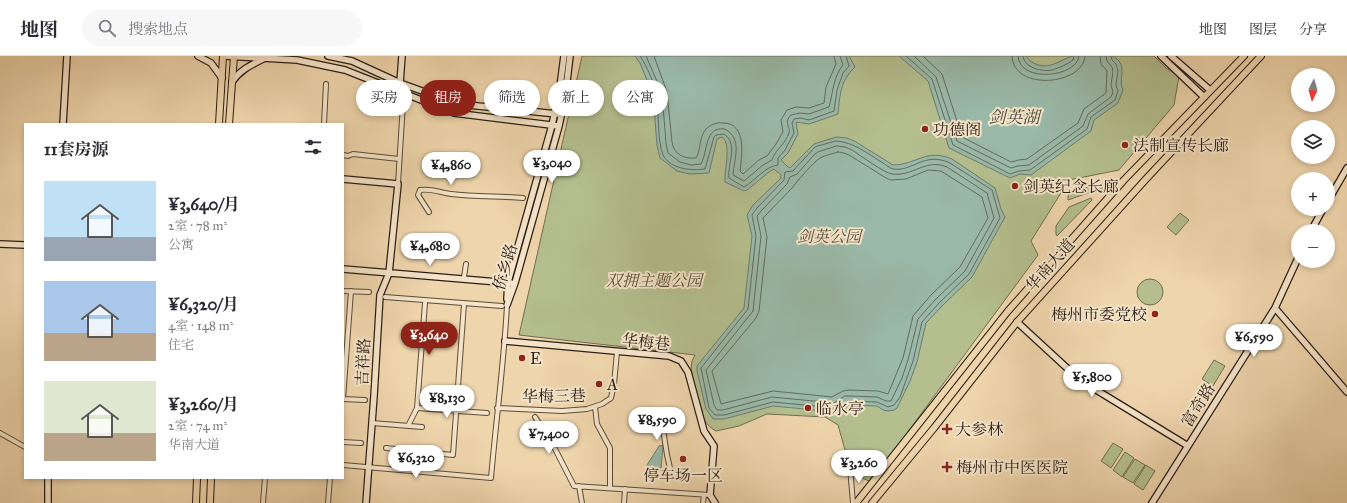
<!DOCTYPE html>
<html lang="zh">
<meta charset="utf-8">
<style>
:root{--surface:#fff;--page:#f7f7f7;--text:#2b2b33;--muted:#7c7c81;--line:#e1e1e2;--accent:#8f2418}
body{margin:0;font-family:"IM FELL Great Primer","Noto Serif SC",serif;background:var(--page);color:var(--text);height:100vh;display:flex;flex-direction:column;font-size:15px;white-space:nowrap}
*{box-sizing:border-box;margin:0}
p{font-size:13px;color:var(--muted)}
.icon{flex:none;width:22px;height:22px;fill:none;stroke:currentColor;stroke-width:2;stroke-linecap:round;stroke-linejoin:round}
.map{position:relative;flex:1;overflow:hidden}
.panel{position:absolute;left:24px;top:67px;width:320px;height:356px;display:flex;flex-direction:column;background:var(--surface);border-radius:0px;box-shadow:0 2px 6px #0003}
.panel>*{flex:none}
.guide{position:absolute;left:356px;top:24px;width:380px;height:36px;display:flex;gap:8px}
.needle{width:26px;rotate:185deg}
.controls{position:absolute;left:1291px;top:12px;display:grid;gap:8px}
.controls a{display:grid;place-items:center;width:44px;height:44px;border-radius:50%;background:var(--surface);box-shadow:0 2px 6px #0003;font-size:20px}
.price{position:absolute;translate:-50% -34px;padding:0 9px;border-radius:14px;background:#fff;color:#222;font-size:13px;line-height:26px;filter:drop-shadow(0 1px 2px #0008)}
.price::after{content:'';position:absolute;left:50%;top:24px;width:12px;height:9px;margin-left:-6px;background:inherit;clip-path:polygon(0 0,100% 0,50% 100%)}
.price.selected{background:var(--accent);color:#fff}
ul{padding:0;list-style:none}
li{display:flex;align-items:center;gap:12px;height:100px;padding:0 20px}
li span{display:grid;place-items:center;flex:none;width:112px;height:80px;border-radius:0px;color:#555}
li>.icon{margin-inline-start:auto}
span .icon{width:48px;height:48px;fill:#fffc;stroke-width:1}
li b{font-size:17px}
h2{display:flex;justify-content:space-between;align-items:center;height:48px;padding:0 20px;font-size:17px}
.chip{padding:0 14px;border-radius:18px;background:var(--surface);box-shadow:0 2px 6px #0003;font-size:14px;line-height:36px}
.chip.selected{background:var(--accent);color:#fff}
header{display:flex;align-items:center;gap:24px;box-sizing:border-box;height:56px;padding:0 20px;background:var(--surface);border-bottom:1px solid var(--line)}
header strong{font-size:19px}
nav{display:flex;gap:22px;margin-inline-start:auto;font-size:14px}
.search{width:280px;height:36px;background:var(--page);display:flex;align-items:center;gap:10px;box-sizing:border-box;padding:0 14px;border-radius:22px;color:var(--muted);font-size:15px}
.map>svg:first-child{display:block}
.green{fill:#b4be8e;stroke:#6f6e50}
.water{fill:#9ab9a8;stroke:#6d7b6c}
.lines{fill:none;stroke-linecap:round;stroke-linejoin:round}
.shore{stroke:#626c5e;stroke-width:1}
.street-casing{stroke:#5b4c39;stroke-width:6}
.secondary-casing{stroke:#2a1e13;stroke-width:8}
.primary-casing{stroke:#2a1e13;stroke-width:8}
.street{stroke:#f5e4c9;stroke-width:4}
.secondary{stroke:#f5e4c9;stroke-width:5.5}
.primary{stroke:#efd5ac;stroke-width:6}
.poi-dot{fill:#8f2418;stroke:#f5e4c9;stroke-width:1.5}
.labels{text-anchor:middle;dominant-baseline:central;stroke-width:4;stroke-linejoin:round;paint-order:stroke}
.poi-label{font-size:16px;fill:#2a1e13;stroke:#f5e4c9;text-anchor:start}
.park-label{font-size:16px;font-style:italic;fill:#534e38;stroke:#f5e4c9}
.street-label{font-size:16px;fill:#2a1e13;stroke:#f5e4c9}
.water-label{font-size:17px;font-style:italic;fill:#4c4c40;stroke:#f5e4c9}
</style>
<header>
<strong>地图</strong>
<div class="search"><svg class="icon" aria-label="search" viewBox="0 0 24 24"><circle cx="10" cy="10" r="6"/><path d="M15 15l6 6"/></svg>搜索地点</div>
<nav><a>地图</a><a>图层</a><a>分享</a></nav>
</header>
<div class="map">
<svg width="1347" height="447" viewBox="0 0 1347 447">
<rect width="100%" height="100%" fill="#efd5ac"/>
<filter id="stains"><feTurbulence type="fractalNoise" baseFrequency=".005" numOctaves="4"/><feColorMatrix values="0 0 0 0 .2 0 0 0 0 .09 0 0 0 0 .02 0 0 0 .5 -.17"/></filter>
<radialGradient id="worn" r=".72"><stop offset=".6" stop-color="#630" stop-opacity="0"/><stop offset="1" stop-color="#630" stop-opacity=".3"/></radialGradient>
<path class="green" d="M 582,0 L 1154,0 L 1166,12 L 1179,20 L 1174,49 L 1119,114 L 1069,124 L 1031,185 L 1038,199 L 871,426 L 847,415 L 845,394 L 838,369 L 825,361 L 767,358 L 739,370 L 716,375 C 696,365 696,333 691,313 L 692,305 L 695,299 L 519,279 Z
M 1104,127 L 1106,129 L 1105,131 L 1068,144 L 1068,140 L 1073,135 Z
M 1091,142 L 1092,144 L 1057,180 L 1056,178 L 1056,170 L 1069,151 Z
M 1180,157 L 1189,164 L 1176,179 L 1167,171 Z
M1137 236a13 13 0 1 1 26 0a13 13 0 1 1-26 0Z
M 1214,304 L 1225,310 L 1213,330 L 1202,323 Z
M 1113,387 L 1123,393 L 1111,412 L 1101,405 Z
M 1125,396 L 1134,402 L 1122,421 L 1113,414 Z
M 1135,403 L 1145,409 L 1133,427 L 1123,421 Z
M 1146,409 L 1155,415 L 1143,434 L 1134,428 Z"/>
<path class="water" d="M 635,0 L 849,0 L 855,11 C 840,25 840,39 838,58 L 809,68 L 796,66 L 798,78 L 788,97 L 781,104 L 788,111 L 790,112 L 814,88 L 836,81 L 847,82 L 856,86 L 893,109 C 916,109 926,92 952,103 L 995,132 L 1001,153 L 1005,161 L 972,221 L 942,250 L 926,267 L 917,306 L 910,325 L 897,352 L 894,354 L 888,355 L 883,354 L 877,350 L 849,349 L 837,356 L 773,350 L 724,363 L 713,363 L 706,353 L 697,315 L 697,310 L 744,252 L 752,180 L 747,159 L 753,149 L 781,122 L 781,119 L 774,113 L 769,116 L 747,134 L 744,135 L 725,126 C 724,114 732,89 722,81 L 717,83 L 709,117 L 690,118 L 677,115 L 660,102 L 657,89 L 653,39 L 640,7 Z
M 899,0 L 1026,0 C 1029,5 1033,7 1038,9 C 1052,13 1061,3 1073,0 C 1080,0 1104,0 1111,0 C 1114,0 1117,3 1119,5 C 1126,14 1118,25 1123,34 L 1118,47 L 1094,64 L 1091,75 L 1031,119 L 1020,118 L 1010,122 L 949,92 L 928,25 Z
M 663,389 L 661,412 L 656,414 L 649,414 L 647,409 L 659,390 Z"/>
<g class="lines">
<path class="shore" d="M 640,0 C 646,8 656,31 657,40 C 659,56 657,84 663,99 C 670,113 691,115 705,113 L 714,81 L 716,79 L 724,78 C 739,88 727,108 729,122 L 744,131 C 756,124 764,111 778,109 L 778,102 L 785,94 L 794,77 L 792,67 L 794,63 L 800,62 L 809,64 L 834,55 L 837,34 L 843,17 L 849,10 L 846,0
M 646,0 L 662,37 L 666,87 L 668,97 L 680,106 L 691,109 L 701,108 C 708,96 704,70 725,73 C 743,83 734,103 733,119 L 744,125 L 763,109 L 772,104 C 775,94 786,87 789,77 C 791,70 783,67 791,59 L 800,57 L 809,58 L 829,51 C 833,37 833,21 843,9 L 840,0
M 654,0 L 667,36 L 672,86 C 674,99 684,103 696,102 C 701,94 699,81 706,73 C 710,69 717,66 723,67 C 747,67 742,100 740,115 L 743,118 L 759,104 L 767,100 L 776,88 L 783,76 L 781,64 L 787,54 L 796,51 L 809,52 L 824,47 L 826,31 L 836,8 L 834,0
M 906,0 L 932,23 L 953,89 L 1010,118 L 1019,115 L 1030,114 L 1087,73 L 1091,61 L 1115,44 L 1118,35 L 1116,29 L 1118,15 L 1116,8 L 1112,4 L 1111,0
M 914,0 L 936,21 L 957,85 L 1011,112 L 1018,110 L 1029,109 L 1083,70 L 1088,58 L 1111,41 L 1113,36 L 1111,29 L 1113,15 L 1112,11 L 1107,5 L 1106,0
M 923,0 L 942,18 L 962,81 L 1011,106 L 1019,104 L 1027,103 L 1078,67 L 1084,53 L 1106,37 L 1107,15 L 1101,8 L 1100,0
M 1012,0 C 1013,36 1084,29 1085,0
M 1018,0 C 1019,28 1078,21 1079,0
M 1023,0 C 1024,12 1042,16 1052,14 C 1059,12 1068,8 1073,4 L 1074,0
M 836,85 C 854,86 868,98 883,107 C 886,109 890,112 893,113 C 913,116 924,95 950,107 L 992,134 L 1000,162 L 969,218 L 939,247 L 922,266 L 913,305 L 900,341 L 894,349 L 888,351 L 877,346 L 849,345 L 835,352 L 773,346 L 724,359 L 715,359 L 709,352 L 701,312 L 748,253 L 756,180 L 752,159 L 757,152 L 784,124 L 785,116 L 793,115 L 815,91 Z
M 837,90 L 845,91 L 852,94 C 860,99 884,117 892,118 C 912,121 926,102 947,111 L 987,137 L 994,162 L 965,215 L 935,244 L 918,263 L 908,304 L 902,322 L 891,345 L 886,345 L 877,341 L 850,340 L 845,340 L 834,347 L 772,341 L 723,354 L 717,354 L 714,349 L 706,314 L 753,255 L 761,180 L 757,160 L 761,155 L 787,128 L 790,121 L 797,118 L 815,98 L 818,96 Z
M 838,96 L 844,97 L 849,99 L 886,122 L 891,124 L 906,123 L 928,114 L 941,115 L 982,141 L 988,162 L 960,211 L 931,239 L 913,260 L 903,302 L 888,338 L 878,335 L 849,334 L 843,335 L 832,341 L 773,335 L 721,348 L 712,315 L 756,262 L 759,255 L 767,181 L 763,162 L 792,132 C 796,126 814,106 820,102 C 825,99 832,98 838,96 Z"/>
<g class="street-casing">
<path id="street" d="M 324,68 L 326,28
M 343,99 L 348,100 L 353,98 L 399,103
M 398,128 L 403,47
M 429,156 L 418,139 L 420,134 C 431,132 441,137 451,138 C 475,141 499,140 523,142
M 464,221 L 466,208
M 343,235 L 369,236
M 351,235 L 343,343 L 365,344
M 385,241 L 502,250
M 595,351 L 597,368 L 610,392 L 610,432
M 417,352 L 425,247
M 497,352 L 562,355 L 587,353 L 602,348 L 611,342 L 614,328 L 617,296
M 660,354 L 667,399 L 670,412
M 535,361 L 552,387 L 574,430 L 710,439
M 372,367 L 422,371
M 408,370 L 417,352 L 487,357
M 0,377 L 25,391
M 343,386 L 361,387
M 386,392 L 453,399 L 464,248
M 343,409 L 491,422 C 496,364 504,307 507,249
M 850,411 L 853,447
M 579,430 L 582,447
M 263,447 L 265,422
M 328,447 L 330,422
M 624,447 L 625,433
M 703,447 L 704,439"/>
</g>
<g class="secondary-casing">
<path id="secondary" d="M 198,0 L 211,7 L 222,22
M 225,0 L 297,4 L 345,14 L 454,57 L 559,70
M 328,0 L 352,5 L 400,27 L 458,48 L 557,58
M 1161,0 L 1204,41
M 1171,0 L 1210,34
M 232,26 C 240,14 251,9 263,3
M 400,27 L 402,0
M 63,68 L 67,0
M 343,123 L 398,128 L 389,217 L 380,239 L 374,340 L 366,447
M 1328,145 L 1347,112
M 1311,175 L 1323,153
M 0,188 L 25,189
M 343,213 L 511,227
M 507,243 L 508,226 L 552,69 L 559,38 L 564,0
M 507,249 L 515,227 L 559,70 L 565,42 L 570,0
M 1275,252 L 1347,336
M 1017,266 L 1080,324 L 1188,390
M 505,285 L 669,300 L 681,305 L 688,316 L 704,375 L 714,390 L 710,439 L 715,447
M 48,422 L 48,447
M 1152,447 L 1275,252 L 1298,202"/>
</g>
<g class="primary-casing">
<path id="primary" d="M 219,68 L 223,0
M 229,68 L 234,0
M 196,447 L 197,422
M 210,447 L 211,422
M 856,447 L 1008,255 L 1124,124 L 1244,0
M 872,447 L 934,372 L 1017,266 L 1146,123 L 1261,0"/>
</g>
<use href="#street" class="street"/>
<use href="#secondary" class="secondary"/>
<use href="#primary" class="primary"/>
</g>
<g class="poi-dot">
<circle cx="925" cy="73" r="4"/>
<circle cx="1125" cy="89" r="4"/>
<circle cx="1015" cy="130" r="4"/>
<circle cx="1155" cy="258" r="4"/>
<circle cx="522" cy="302" r="4"/>
<circle cx="599" cy="328" r="4"/>
<circle cx="808" cy="352" r="4"/>
<path d="M945 367h4v4h4v4h-4v4h-4v-4h-4v-4h4z"/>
<circle cx="683" cy="403" r="4"/>
<path d="M945 405h4v4h4v4h-4v4h-4v-4h-4v-4h4z"/>
</g>
<g class="labels">
<g class="poi-label">
<text x="933" y="73">功德阁</text>
<text x="1133" y="89">法制宣传长廊</text>
<text x="1023" y="130">剑英纪念长廊</text>
<text x="1147" y="258" text-anchor="end">梅州市委党校</text>
<text x="530" y="302">E</text>
<text x="607" y="328">A</text>
<text x="816" y="352">临水亭</text>
<text x="955" y="373">大参林</text>
<text x="956" y="411">梅州市中医医院</text>
<text x="683" y="419" text-anchor="middle">停车场一区</text>
</g>
<g class="park-label">
<text x="829" y="180">剑英公园</text>
<text x="654" y="224">双拥主题公园</text>
</g>
<g class="street-label">
<text transform="translate(1050 209) rotate(-48)">华南大道</text>
<text transform="translate(505 211) rotate(-73)">侨乡路</text>
<text transform="translate(646 286) rotate(6)">华梅巷</text>
<text transform="translate(363 306) rotate(-87)">吉祥路</text>
<text transform="translate(554 340) rotate(-1)">华梅三巷</text>
<text transform="translate(1198 349) rotate(-58)">富奇路</text>
</g>
<g class="water-label">
<text x="1014" y="61">剑英湖</text>
</g>
</g>
<rect width="100%" height="100%" filter="url(#stains)"/>
<rect width="100%" height="100%" fill="url(#worn)"/>
</svg>
<div class="controls">
<a><svg class="needle" viewBox="-14 -14 28 28"><path d="M0-13l5 13h-10z" fill="#e53935"/><path d="M0 13l5-13h-10z" fill="#7c7c81"/></svg></a>
<a><svg class="icon" aria-label="layers" viewBox="0 0 24 24"><path d="M12 4l9 5-9 5-9-5zM3 14l9 5 9-5"/></svg></a>
<a>+</a>
<a>−</a>
</div>
<b class="price" style="left:552px;top:128px">¥3,040</b>
<b class="price" style="left:451px;top:130px">¥4,860</b>
<b class="price" style="left:430px;top:211px">¥4,680</b>
<b class="price selected" style="left:429px;top:300px">¥3,640</b>
<b class="price" style="left:1254px;top:302px">¥6,590</b>
<b class="price" style="left:1092px;top:342px">¥5,800</b>
<b class="price" style="left:447px;top:363px">¥8,130</b>
<b class="price" style="left:657px;top:385px">¥8,590</b>
<b class="price" style="left:549px;top:399px">¥7,400</b>
<b class="price" style="left:416px;top:423px">¥6,320</b>
<b class="price" style="left:859px;top:428px">¥3,260</b>
<div class="guide">
<a class="chip">买房</a>
<a class="chip selected">租房</a>
<a class="chip">筛选</a>
<a class="chip">新上</a>
<a class="chip">公寓</a>
</div>
<section class="panel">
<h2>11套房源<svg class="icon" aria-label="filters" viewBox="0 0 24 24"><path d="M4 7h16M4 17h16"/><circle cx="9" cy="7" r="2"/><circle cx="15" cy="17" r="2"/></svg></h2>
<ul>
<li><span style="background:linear-gradient(#bfe0f5 70%,#9aa5b1 0)"><svg class="icon" aria-label="home" viewBox="0 0 24 24"><path d="M3 11l9-7 9 7M6 9v11h12V9"/></svg></span><div><b>¥3,640/月</b><p>2室 · 78 m²</p><p>公寓</p></div></li>
<li><span style="background:linear-gradient(#a9c7e8 65%,#b9a48a 0)"><svg class="icon" aria-label="home" viewBox="0 0 24 24"><path d="M3 11l9-7 9 7M6 9v11h12V9"/></svg></span><div><b>¥6,320/月</b><p>4室 · 148 m²</p><p>住宅</p></div></li>
<li><span style="background:linear-gradient(#dfe7d0 65%,#b9a48a 0)"><svg class="icon" aria-label="home" viewBox="0 0 24 24"><path d="M3 11l9-7 9 7M6 9v11h12V9"/></svg></span><div><b>¥3,260/月</b><p>2室 · 74 m²</p><p>华南大道</p></div></li>
</ul>
</section>
</div>
